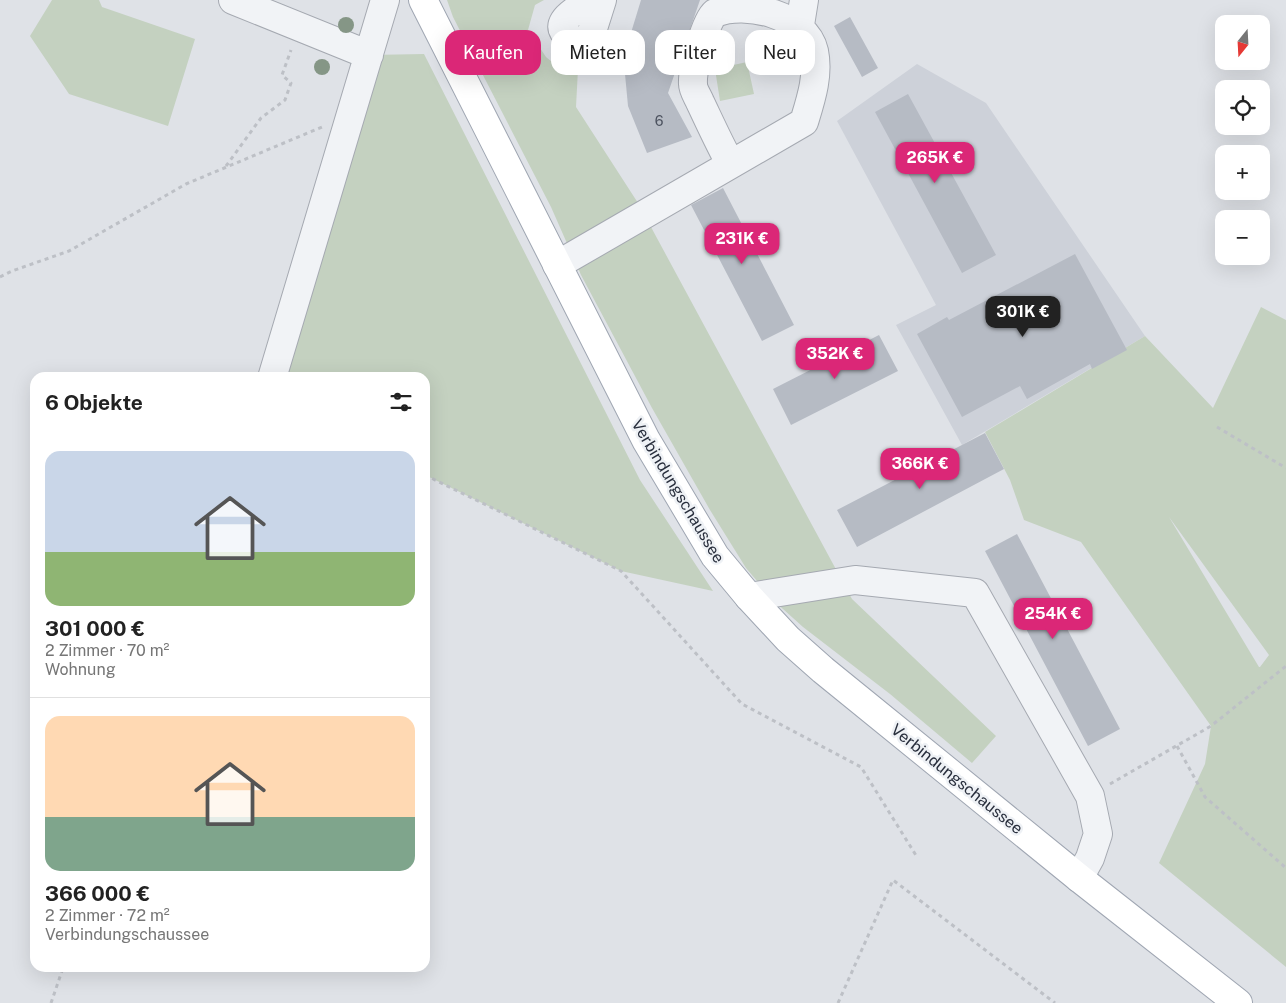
<!DOCTYPE html>
<html lang="de">
<meta charset="utf-8">
<style>
:root{--surface:#fff;--page:#f6f6f6;--text:#222;--muted:#767676;--line:#e0e0e0;--accent:#db2777}
body{margin:0;font-family:"Public Sans",sans-serif;background:var(--page);color:var(--text);height:100vh;display:flex;flex-direction:column;font-size:19px;white-space:nowrap}
*{box-sizing:border-box;margin:0}
p{font-size:16px;color:var(--muted)}
.icon{flex:none;width:28px;height:28px;fill:none;stroke:currentColor;stroke-width:2;stroke-linecap:round;stroke-linejoin:round}
.map{position:relative;flex:1;overflow:hidden}
.details{position:absolute;left:30px;top:372px;width:400px;height:600px;display:flex;flex-direction:column;background:var(--surface);border-radius:15px;box-shadow:0 5px 20px #0002}
.details>*{flex:none}
.hud{position:absolute;left:445px;top:30px;width:475px;height:45px;display:flex;gap:10px}
.needle{width:32px;rotate:198deg}
.controls{position:absolute;left:1215px;top:15px;display:grid;gap:10px}
.controls a{display:grid;place-items:center;width:55px;height:55px;border-radius:10px;background:var(--surface);box-shadow:0 5px 20px #0002;font-size:25px}
.price{position:absolute;translate:-50% -42px;padding:0 11px;border-radius:10px;background:var(--accent);color:#fff;font-size:16px;line-height:32px;filter:drop-shadow(0 1px 2px #0008)}
.price::after{content:'';position:absolute;left:50%;top:30px;width:15px;height:11px;margin-left:-8px;background:inherit;clip-path:polygon(0 0,100% 0,50% 100%)}
.price.selected{background:#222;color:#fff}
ul{padding:0;list-style:none}
li{display:grid;align-content:center;gap:10px;height:265px;padding:0 15px}
li+li{border-top:1px solid var(--line)}
li span{display:grid;place-items:center;height:155px;border-radius:15px;color:#555}
li>.icon{margin-inline-start:auto}
span .icon{width:90px;height:90px;fill:#fffc;stroke-width:1}
li b{font-size:21px}
h2{display:flex;justify-content:space-between;align-items:center;height:60px;padding:0 15px;font-size:21px}
.pill{padding:0 18px;border-radius:15px;background:var(--surface);box-shadow:0 5px 20px #0002;font-size:18px;line-height:45px}
.pill.selected{background:var(--accent);color:#fff}
.map>svg:first-child{display:block}
.built{fill:#cdd1d9}
.green{fill:#c4d1c0;fill-rule:evenodd}
.building{fill:#b6bbc4}
.lines{fill:none;stroke-linecap:round;stroke-linejoin:round}
.minor-casing{stroke:#a5a9b1;stroke-width:30}
.major-casing{stroke:#9fa6b2;stroke-width:30}
.path{stroke:#bdc0c6;stroke-width:3;stroke-dasharray:4 4;stroke-linecap:butt}
.minor{stroke:#f1f3f6;stroke-width:28}
.major{stroke:#fff;stroke-width:28}
.tree{fill:#859686}
.labels{text-anchor:middle;dominant-baseline:central;stroke-width:5;stroke-linejoin:round;paint-order:stroke}
.number-label{font-size:14px;fill:#4c525f}
.street-label{font-size:16px;fill:#292f3d;stroke:#eef1f5}
</style>
<div class="map">
<svg width="1286" height="1003" viewBox="0 0 1286 1003">
<rect width="100%" height="100%" fill="#dfe2e7"/>
<path class="built" d="M 917,64 L 986,103 L 1145,336 L 962,445 L 896,325 L 936,305 L 837,121 Z"/>
<path class="green" d="M 52,0 L 99,0 L 102,7 L 195,39 L 168,126 L 69,94 L 30,36 Z
M 447,0 L 544,0 L 535,5 L 528,30 L 546,57 L 557,66 L 578,69 L 576,107 L 638,203 L 852,599 L 996,736 L 972,763 L 890,694 L 803,627 L 773,600 L 746,568 L 710,510 L 652,408 L 581,275 L 551,207 L 453,17 Z
M 424,54 L 640,480 L 713,591 L 621,571 L 425,475 L 425,378 L 272,378 L 369,55 Z
M 747,62 L 754,94 L 720,101 L 715,69 Z
M 1261,307 L 1286,320 L 1286,967 L 1159,863 L 1205,764 L 1211,726 L 1081,542 L 1024,520 L 1010,480 L 985,432 L 1145,336 L 1213,408 ZM 1169,517 L 1269,655 L 1260,667 L 1259,667 Z"/>
<path class="building" d="M 641,0 L 700,0 L 668,93 L 692,137 L 647,153 L 628,106 L 625,74 L 619,72 Z
M 850,17 L 878,68 L 862,77 L 834,26 Z
M 908,94 L 996,255 L 962,273 L 875,112 Z
M 723,188 L 794,325 L 762,341 L 691,205 Z
M 1075,254 L 1127,350 L 1092,369 L 1090,364 L 1027,399 L 1020,386 L 962,417 L 917,334 L 947,317 L 949,320 Z
M 879,335 L 898,371 L 791,425 L 773,389 Z
M 985,433 L 1004,469 L 857,547 L 837,510 Z
M 1017,534 L 1120,729 L 1088,746 L 985,551 Z"/>
<g class="lines">
<g class="minor-casing">
<path id="minor" d="M 233,0 L 369,55
M 592,0 C 574,11 543,27 579,42 L 590,38 L 602,0
M 800,25 L 804,0
M 557,265 L 804,122 C 811,99 819,75 814,51 C 806,15 745,0 715,13 C 705,21 692,71 693,84 C 693,90 698,97 700,102 C 710,123 719,143 730,163
M 272,378 L 385,0
M 749,597 L 855,580 L 975,593 L 1090,796 L 1098,834 L 1090,858 L 1079,878"/>
</g>
<g class="major-casing">
<path id="major" d="M 423,0 L 646,440 L 715,556 L 749,597 L 788,639 L 823,670 L 1079,878 L 1238,1003"/>
</g>
<path class="path" d="M 226,166 L 261,118 L 285,100 L 291,83 L 282,75 L 291,50
M 0,277 L 12,271 L 69,251 L 186,184 L 322,127
M 1217,427 L 1286,468
M 425,475 L 621,571 L 742,704 L 861,767 L 917,857
M 1177,746 L 1205,797 L 1286,868
M 1110,784 L 1211,726 L 1286,666
M 51,1003 L 63,968
M 838,1003 L 893,880 L 1055,1003"/>
<use href="#minor" class="minor"/>
<use href="#major" class="major"/>
</g>
<g class="tree">
<circle cx="346" cy="25" r="8"/>
<circle cx="322" cy="67" r="8"/>
</g>
<g class="labels">
<g class="number-label">
<text x="659" y="121">6</text>
</g>
<g class="street-label">
<text transform="translate(678 491) rotate(59)">Verbindungschaussee</text>
<text transform="translate(957 779) rotate(39)">Verbindungschaussee</text>
</g>
</g>
</svg>
<div class="controls">
<a><svg class="needle" viewBox="-14 -14 28 28"><path d="M0-13l5 13h-10z" fill="#e53935"/><path d="M0 13l5-13h-10z" fill="#767676"/></svg></a>
<a><svg class="icon" aria-label="locate" viewBox="0 0 24 24"><circle cx="12" cy="12" r="6"/><path d="M12 2v4M12 18v4M2 12h4M18 12h4"/></svg></a>
<a>+</a>
<a>−</a>
</div>
<b class="price" style="left:935px;top:184px">265K €</b>
<b class="price" style="left:742px;top:265px">231K €</b>
<b class="price selected" style="left:1023px;top:338px">301K €</b>
<b class="price" style="left:835px;top:380px">352K €</b>
<b class="price" style="left:920px;top:490px">366K €</b>
<b class="price" style="left:1053px;top:640px">254K €</b>
<div class="hud">
<a class="pill selected">Kaufen</a>
<a class="pill">Mieten</a>
<a class="pill">Filter</a>
<a class="pill">Neu</a>
</div>
<section class="details">
<h2>6 Objekte<svg class="icon" aria-label="filters" viewBox="0 0 24 24"><path d="M4 7h16M4 17h16"/><circle cx="9" cy="7" r="2"/><circle cx="15" cy="17" r="2"/></svg></h2>
<ul>
<li><span style="background:linear-gradient(#c9d6e8 65%,#8fb573 0)"><svg class="icon" aria-label="home" viewBox="0 0 24 24"><path d="M3 11l9-7 9 7M6 9v11h12V9"/></svg></span><div><b>301 000 €</b><p>2 Zimmer · 70 m²</p><p>Wohnung</p></div></li>
<li><span style="background:linear-gradient(#ffd9b3 65%,#7fa58c 0)"><svg class="icon" aria-label="home" viewBox="0 0 24 24"><path d="M3 11l9-7 9 7M6 9v11h12V9"/></svg></span><div><b>366 000 €</b><p>2 Zimmer · 72 m²</p><p>Verbindungschaussee</p></div></li>
</ul>
</section>
</div>
